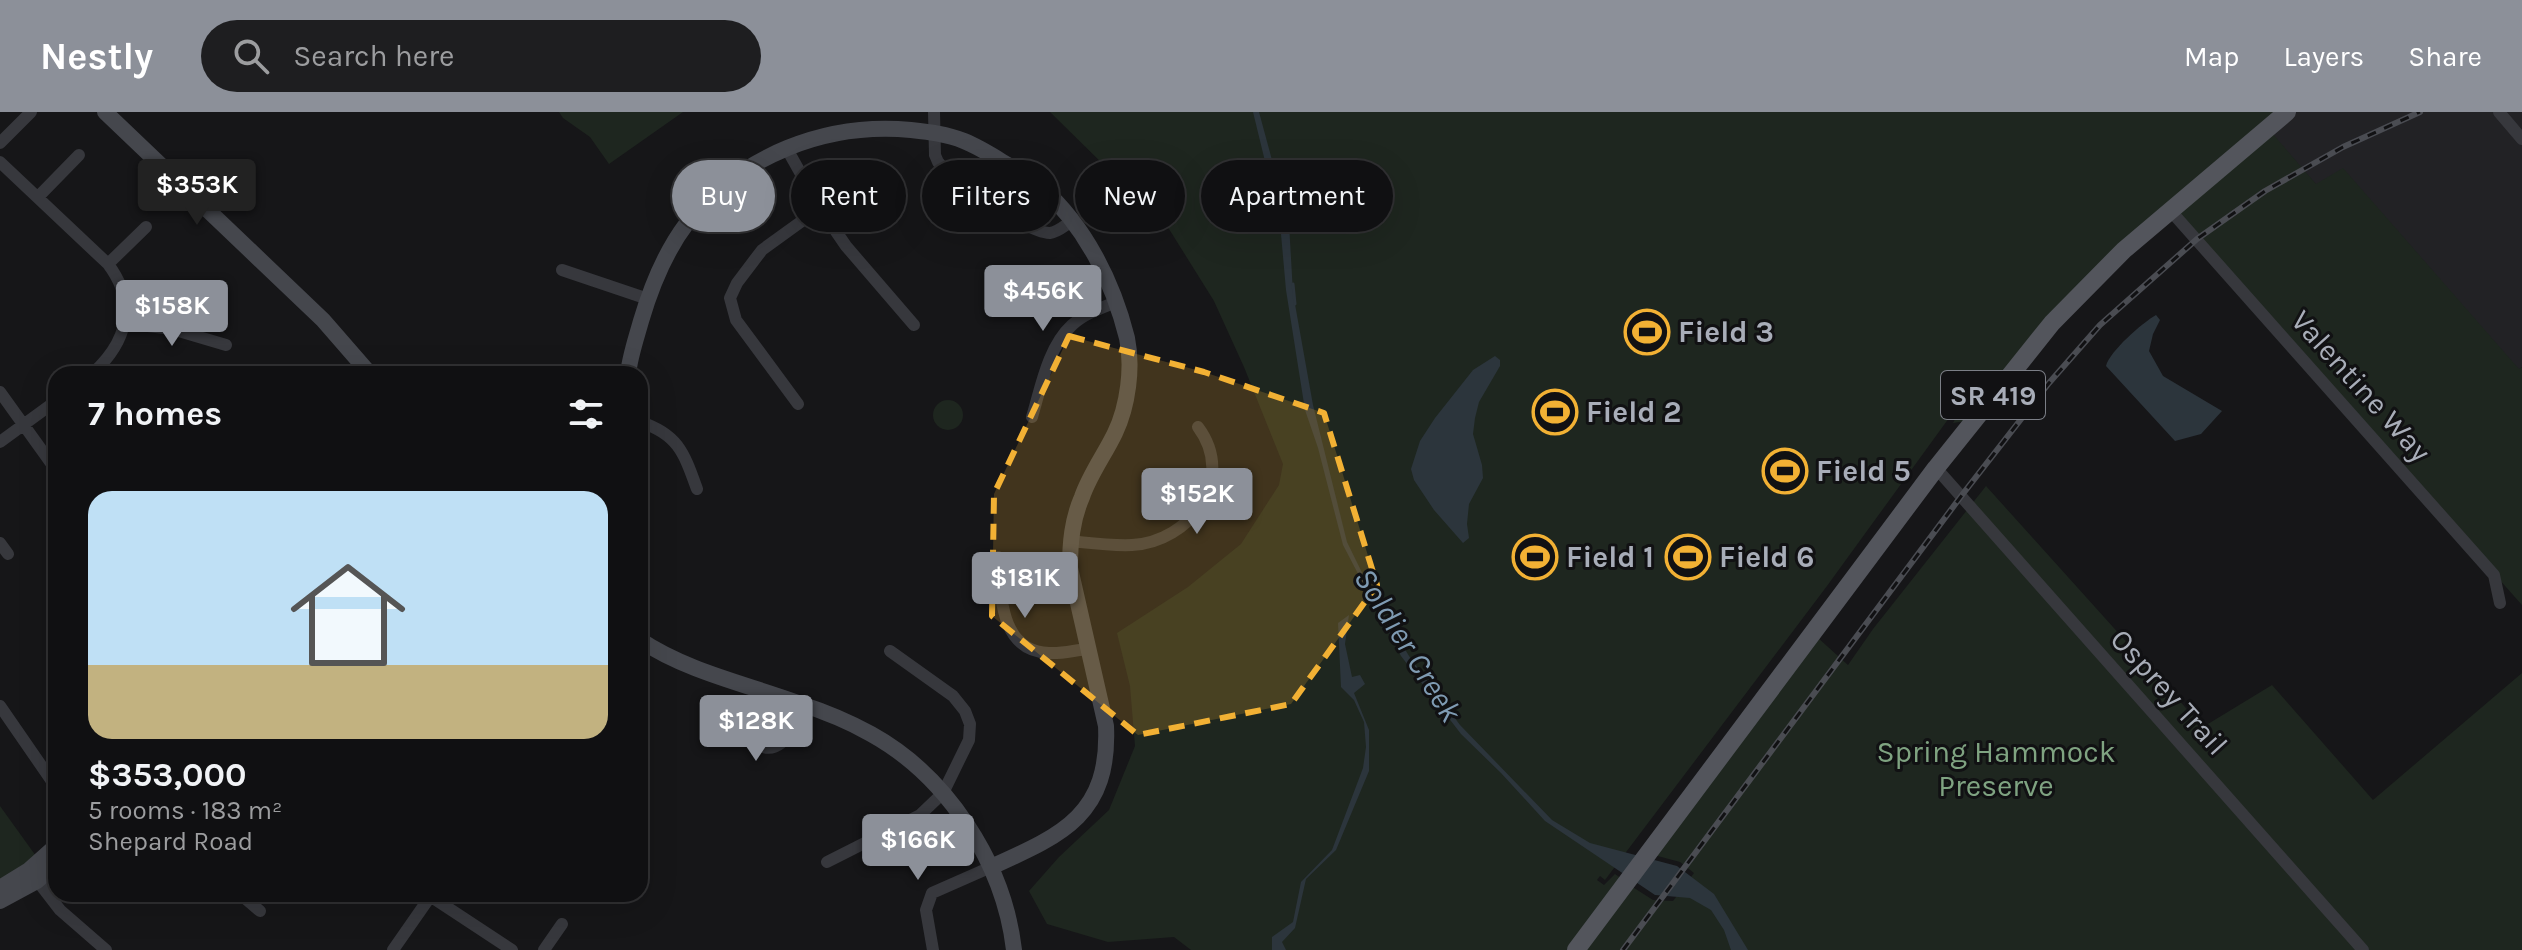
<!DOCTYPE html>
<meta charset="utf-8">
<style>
:root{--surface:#101012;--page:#1e1e20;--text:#f1f3f6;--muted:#9c9d9f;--line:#303032;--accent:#8c9099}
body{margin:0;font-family:Karla,sans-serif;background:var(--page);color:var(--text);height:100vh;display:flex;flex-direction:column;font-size:30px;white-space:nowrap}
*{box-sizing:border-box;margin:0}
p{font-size:26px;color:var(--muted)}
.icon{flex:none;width:44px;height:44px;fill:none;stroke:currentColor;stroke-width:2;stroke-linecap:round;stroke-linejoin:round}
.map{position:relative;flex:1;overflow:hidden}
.sheet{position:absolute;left:48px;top:254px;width:600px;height:536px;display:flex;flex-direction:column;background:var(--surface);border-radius:24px;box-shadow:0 8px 32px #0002,0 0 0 2px var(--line)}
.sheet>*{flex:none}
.top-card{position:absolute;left:672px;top:48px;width:760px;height:72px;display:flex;gap:16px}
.price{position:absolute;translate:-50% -68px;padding:0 18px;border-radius:8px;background:var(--accent);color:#fff;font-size:26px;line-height:52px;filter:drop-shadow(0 2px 4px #0008)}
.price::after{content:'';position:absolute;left:50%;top:48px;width:24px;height:18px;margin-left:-12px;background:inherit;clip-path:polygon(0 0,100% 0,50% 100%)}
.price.active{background:#222;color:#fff}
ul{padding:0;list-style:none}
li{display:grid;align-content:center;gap:16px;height:424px;padding:0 40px}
li span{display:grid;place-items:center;height:248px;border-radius:24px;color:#555}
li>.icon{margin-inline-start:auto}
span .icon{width:144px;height:144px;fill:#fffc;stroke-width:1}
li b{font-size:34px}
h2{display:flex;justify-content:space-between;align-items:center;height:96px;padding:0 40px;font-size:34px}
.tag{padding:0 28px;border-radius:36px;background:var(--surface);box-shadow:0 8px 32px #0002,0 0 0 2px var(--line);font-size:28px;line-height:72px}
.tag.active{background:var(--accent);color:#fff}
header{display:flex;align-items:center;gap:48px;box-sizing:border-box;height:112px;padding:0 40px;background:var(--accent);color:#fff}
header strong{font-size:38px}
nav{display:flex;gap:44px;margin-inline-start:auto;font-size:28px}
.search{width:560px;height:72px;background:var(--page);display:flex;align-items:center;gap:20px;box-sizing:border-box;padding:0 28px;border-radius:44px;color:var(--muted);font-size:30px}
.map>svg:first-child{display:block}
.built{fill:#222225}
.green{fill:#1e261f}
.water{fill:#2c353c}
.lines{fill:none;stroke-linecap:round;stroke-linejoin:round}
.stream{stroke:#2c353c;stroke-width:3}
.street{stroke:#37383d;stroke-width:12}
.secondary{stroke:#45474d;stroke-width:16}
.primary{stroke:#53555c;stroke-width:18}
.rail-casing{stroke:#4a4c52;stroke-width:6}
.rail{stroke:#111113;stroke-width:3;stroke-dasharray:9;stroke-linecap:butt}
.marked{fill:#f2b134;fill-opacity:0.2;stroke:#f2b134;stroke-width:6;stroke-dasharray:16 10;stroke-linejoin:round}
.labels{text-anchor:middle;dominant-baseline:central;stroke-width:6;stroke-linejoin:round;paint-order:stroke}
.shield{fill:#111113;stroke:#7b7e86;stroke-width:2}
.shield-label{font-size:28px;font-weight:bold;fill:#a8adb8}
.poi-label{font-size:30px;font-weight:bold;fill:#a8adb8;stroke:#111113;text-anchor:start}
.street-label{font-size:30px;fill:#a8adb8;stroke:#111113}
.park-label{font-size:30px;fill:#7fa381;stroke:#111113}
.water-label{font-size:32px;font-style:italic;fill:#7f9bb3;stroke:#111113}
</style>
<header>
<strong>Nestly</strong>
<div class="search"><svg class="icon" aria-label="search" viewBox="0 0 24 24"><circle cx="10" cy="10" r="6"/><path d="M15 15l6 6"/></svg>Search here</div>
<nav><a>Map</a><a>Layers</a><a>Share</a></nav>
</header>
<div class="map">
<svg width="2522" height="838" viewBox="0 0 2522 838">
<rect width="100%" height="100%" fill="#161618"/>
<path class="built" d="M 2295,0 L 2522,0 L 2522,255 L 2495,277 L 2271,21 Z"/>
<path class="green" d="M 559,0 L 683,0 L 609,52 L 590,25 L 563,6 Z
M 1050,0 L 2278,0 L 2166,94 L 1966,309 L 1953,311 L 1962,294 L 1957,287 L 1954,291 L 1957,295 L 1827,474 L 1605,768 L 1600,764 L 1597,768 L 1604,773 L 1615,762 L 1622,767 L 1570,838 L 1191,838 L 1174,825 L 1108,830 L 1047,812 L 1029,779 L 1059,745 L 1109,698 L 1135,634 L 1130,574 L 1117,521 L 1188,475 L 1241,432 L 1279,373 L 1283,352 L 1244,255 L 1214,189 L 1169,117 Z
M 2272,21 L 2316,72 L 2343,56 L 2519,257 L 2522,255 L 2522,493 L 2174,102 Z
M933 303a15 15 0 1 1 30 0a15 15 0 1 1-30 0Z
M 1986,374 L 2203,615 L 2272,573 L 2373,688 L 2522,561 L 2522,838 L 1583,838 L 1631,774 L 1653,788 L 1673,789 L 1694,761 L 1680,750 L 1654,743 L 1817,525 L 1848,553 L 1873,517 Z
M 0,694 L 36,744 L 0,770 Z"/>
<path class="water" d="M 1253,0 L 1259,0 L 1289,111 L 1293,181 L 1313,293 L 1347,430 L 1375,487 L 1409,544 L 1460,613 L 1552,708 L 1590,731 L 1677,754 L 1714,782 L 1748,838 L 1731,838 L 1724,818 L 1711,798 L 1690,786 L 1655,783 L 1545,709 L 1501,661 L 1461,622 L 1401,544 L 1343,433 L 1318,336 L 1305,298 L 1286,178 L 1280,111 Z
M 2156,203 L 2160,208 L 2153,222 L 2149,239 L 2163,264 L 2222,299 L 2201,322 L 2175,329 L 2106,254 C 2110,239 2142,211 2156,203 Z
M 1495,244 L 1500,248 L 1500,254 L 1479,290 L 1475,306 L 1473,322 L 1482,353 L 1483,366 L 1469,392 L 1467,412 L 1469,426 L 1463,431 L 1434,398 L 1414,368 L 1411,357 L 1420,329 L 1435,306 L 1473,258 Z
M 1349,503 L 1345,532 L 1352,565 L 1360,563 L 1365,572 L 1354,581 L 1369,618 L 1369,659 L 1336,738 L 1306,767 L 1295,816 L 1282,830 L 1286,838 L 1272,838 L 1272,825 L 1293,810 L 1301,770 L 1332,738 L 1363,656 L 1366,635 L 1364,610 L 1354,588 L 1341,575 L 1338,511 Z"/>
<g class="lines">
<path class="stream" d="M 1293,172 L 1295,192"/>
<path class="street" d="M 934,0 L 935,43 L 938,50 C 951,67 1029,122 1050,121 C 1058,120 1065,113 1072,109
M 2499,0 L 2522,27
M 0,31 L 31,0
M 787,37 L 820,96 L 846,134 L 914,213
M 0,50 L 108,152 C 138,192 127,230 92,262
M 38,85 L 79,43
M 2170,98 L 2494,463 L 2500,491
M 108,152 L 146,115
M 562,158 L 648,187
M 124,211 L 172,217 L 226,233
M 0,280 L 56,358
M 798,292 L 736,208 L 730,186 L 737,171 L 762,138 L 820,96
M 1032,305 C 1041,275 1048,235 1072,213 C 1084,202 1101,196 1116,190
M 640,310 C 678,322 684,341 697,377
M 0,330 L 56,289
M 1936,356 L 2363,838
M 1070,429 C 1090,431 1112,434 1132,433 C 1190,430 1237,367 1198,315
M 0,431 L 8,442
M 998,445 C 1001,482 999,539 1049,541 C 1062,542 1075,538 1088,537
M 763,579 C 758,593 739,626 763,635 C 770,637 776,635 781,631 C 791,621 796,604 802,592
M 0,594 L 56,675
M 827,750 L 920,703 L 943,681 L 969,628 L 970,612 L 965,599 L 953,584 L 890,539
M 33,763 L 60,798 L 106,838
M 240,782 L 260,799
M 427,782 L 512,838
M 393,838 L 432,782
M 544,838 L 562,812
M 933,838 L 926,798 L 932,781 L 991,755"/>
<path class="secondary" d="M 105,0 L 323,208 L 370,262
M 628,262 C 630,244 636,227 641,209 C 651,175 665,140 687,111 C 741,43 826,10 911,18 C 929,20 947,22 964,29 C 979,35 993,44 1006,52 C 1018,60 1031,67 1042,76 C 1085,114 1113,170 1127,226 C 1133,255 1128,294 1115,321 C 1105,342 1090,362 1082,385 C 1072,408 1070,431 1070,456 L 1106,614 C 1110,703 1062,723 991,755
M 640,528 C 686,559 746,572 798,591 C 823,599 848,609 871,622 C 947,664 1004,751 1014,838
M 0,776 L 29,758 L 56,734
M 0,789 L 37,769 L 56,753"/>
<path class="primary" d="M 1576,838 L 1936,356 L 2052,211 L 2124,138 L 2287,0"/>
<g class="rail-casing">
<path id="rail" d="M 1623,838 L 1962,383 L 2049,271 L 2100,213 L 2197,127 L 2265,79 L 2343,35 L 2420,0"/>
</g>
<use href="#rail" class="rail"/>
</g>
<path class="marked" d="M 1069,224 L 1204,260 L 1324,301 L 1377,473 L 1291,592 L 1138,623 L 992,504 L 994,382 Z"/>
<defs>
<g id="stadium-ring" transform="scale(2.3)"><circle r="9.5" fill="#111113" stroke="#f2b134" stroke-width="1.5"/><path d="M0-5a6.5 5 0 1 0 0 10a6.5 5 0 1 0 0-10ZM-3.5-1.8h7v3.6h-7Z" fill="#f2b134"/></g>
</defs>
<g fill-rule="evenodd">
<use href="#stadium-ring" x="1647" y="220"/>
<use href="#stadium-ring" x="1555" y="300"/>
<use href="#stadium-ring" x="1785" y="359"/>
<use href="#stadium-ring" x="1535" y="445"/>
<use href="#stadium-ring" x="1688" y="445"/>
</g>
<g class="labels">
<rect class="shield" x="1941" y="259" width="104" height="48" rx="6"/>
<g class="shield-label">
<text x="1993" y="283">SR 419</text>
</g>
<g class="poi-label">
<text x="1678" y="220">Field 3</text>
<text x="1586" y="300">Field 2</text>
<text x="1816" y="359">Field 5</text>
<text x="1566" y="445">Field 1</text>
<text x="1719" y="445">Field 6</text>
</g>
<g class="street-label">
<text transform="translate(2361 274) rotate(48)">Valentine Way</text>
<text transform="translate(2169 580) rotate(48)">Osprey Trail</text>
</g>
<g class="park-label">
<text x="1996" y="640">Spring Hammock<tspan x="1996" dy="34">Preserve</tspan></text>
</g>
<g class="water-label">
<text transform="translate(1408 533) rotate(58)">Soldier Creek</text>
</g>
</g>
</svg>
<b class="price active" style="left:197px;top:115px">$353K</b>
<b class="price" style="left:1043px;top:221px">$456K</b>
<b class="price" style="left:172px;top:236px">$158K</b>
<b class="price" style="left:1197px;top:424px">$152K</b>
<b class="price" style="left:1025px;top:508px">$181K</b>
<b class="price" style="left:756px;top:651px">$128K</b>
<b class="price" style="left:918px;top:770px">$166K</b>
<div class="top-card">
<a class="tag active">Buy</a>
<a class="tag">Rent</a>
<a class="tag">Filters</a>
<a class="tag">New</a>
<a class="tag">Apartment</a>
</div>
<section class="sheet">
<h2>7 homes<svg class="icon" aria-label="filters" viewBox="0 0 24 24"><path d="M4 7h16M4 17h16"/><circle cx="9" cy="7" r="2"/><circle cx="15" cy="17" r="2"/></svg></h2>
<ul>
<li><span style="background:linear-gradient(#bfe0f5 70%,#c2b280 0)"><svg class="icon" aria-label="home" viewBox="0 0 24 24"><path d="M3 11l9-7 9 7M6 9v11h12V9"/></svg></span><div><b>$353,000</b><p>5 rooms · 183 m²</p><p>Shepard Road</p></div></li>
</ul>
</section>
</div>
